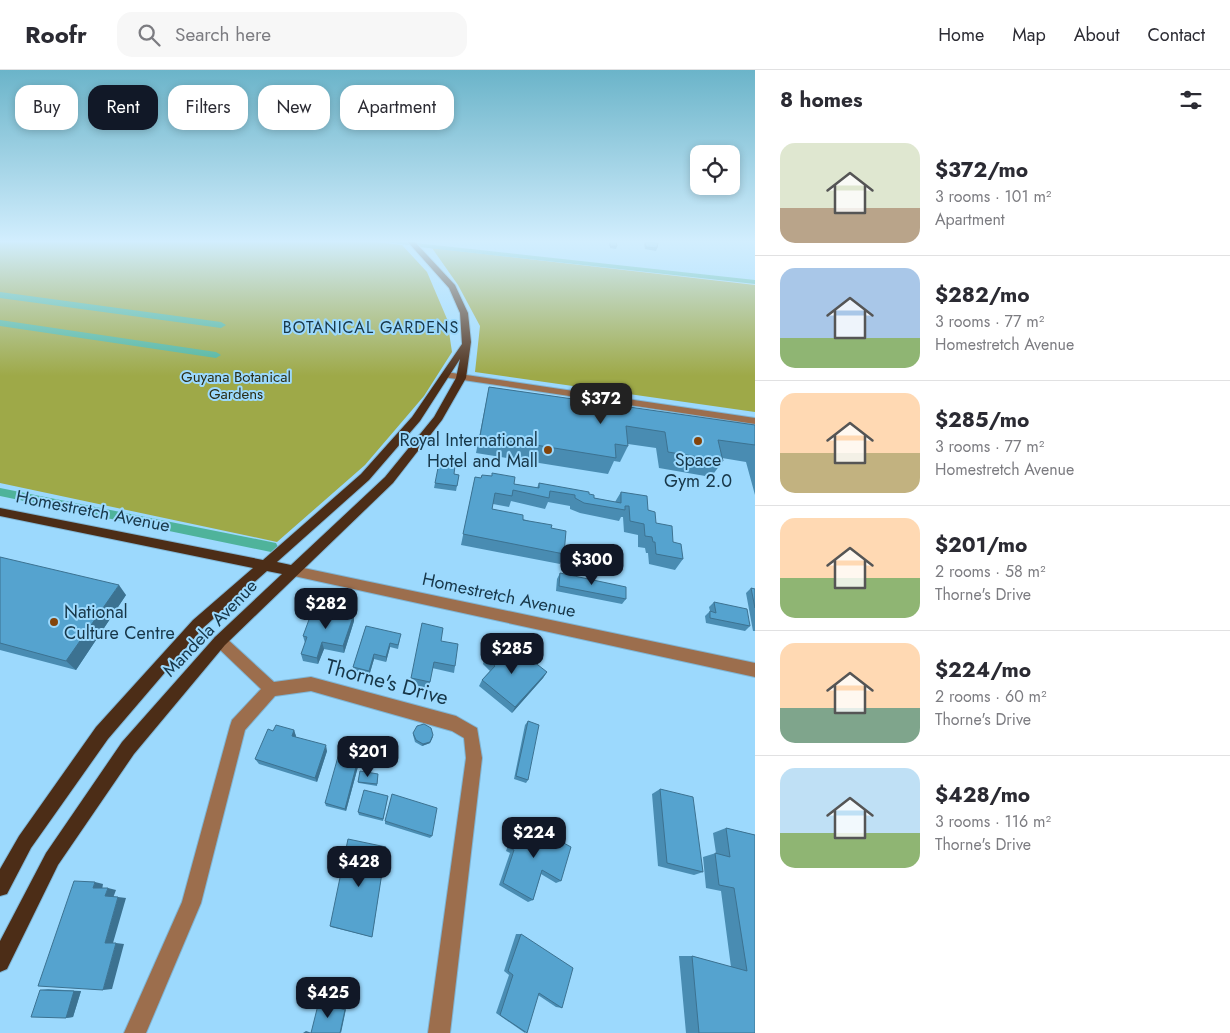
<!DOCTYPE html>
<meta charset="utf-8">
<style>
:root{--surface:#fff;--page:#f7f7f7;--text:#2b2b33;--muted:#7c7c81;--line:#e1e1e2;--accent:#111827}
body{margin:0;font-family:Jost,sans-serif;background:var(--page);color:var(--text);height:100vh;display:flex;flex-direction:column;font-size:19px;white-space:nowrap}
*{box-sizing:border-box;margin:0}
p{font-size:16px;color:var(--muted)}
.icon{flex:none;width:28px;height:28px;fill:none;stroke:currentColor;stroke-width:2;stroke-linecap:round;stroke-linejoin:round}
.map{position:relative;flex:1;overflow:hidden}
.side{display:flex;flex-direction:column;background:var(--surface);width:475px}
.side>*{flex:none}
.hud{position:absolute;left:15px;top:15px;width:475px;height:45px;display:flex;gap:10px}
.controls{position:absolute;left:690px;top:75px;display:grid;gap:10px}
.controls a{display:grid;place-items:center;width:50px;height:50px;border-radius:10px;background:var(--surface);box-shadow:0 2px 8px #0003;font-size:25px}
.price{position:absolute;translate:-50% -42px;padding:0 11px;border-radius:10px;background:var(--accent);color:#fff;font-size:16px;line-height:32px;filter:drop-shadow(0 1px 2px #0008)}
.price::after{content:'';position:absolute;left:50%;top:30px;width:15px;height:11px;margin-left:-8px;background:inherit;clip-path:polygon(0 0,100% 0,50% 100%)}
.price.on{background:#222;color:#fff}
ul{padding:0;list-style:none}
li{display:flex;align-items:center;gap:15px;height:125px;padding:0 25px}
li+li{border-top:1px solid var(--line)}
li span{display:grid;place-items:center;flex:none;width:140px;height:100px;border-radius:15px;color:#555}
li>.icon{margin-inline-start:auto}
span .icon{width:60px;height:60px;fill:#fffc;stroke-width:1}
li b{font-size:21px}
h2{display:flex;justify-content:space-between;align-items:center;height:60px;padding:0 25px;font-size:21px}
.chip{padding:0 18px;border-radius:15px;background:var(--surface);box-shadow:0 2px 8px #0003;font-size:18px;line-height:45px}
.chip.on{background:var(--accent);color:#fff}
header{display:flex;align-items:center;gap:30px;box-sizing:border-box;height:70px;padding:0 25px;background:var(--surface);border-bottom:1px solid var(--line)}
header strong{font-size:24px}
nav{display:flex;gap:28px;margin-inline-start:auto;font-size:18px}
.search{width:350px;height:45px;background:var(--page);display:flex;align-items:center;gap:12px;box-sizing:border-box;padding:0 18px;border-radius:15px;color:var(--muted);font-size:19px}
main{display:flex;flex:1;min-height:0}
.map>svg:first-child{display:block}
.green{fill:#9ea948}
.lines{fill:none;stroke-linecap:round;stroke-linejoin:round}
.stream{stroke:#4fb39b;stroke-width:2.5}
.canal{fill:#4fb39b;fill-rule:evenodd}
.minor-casing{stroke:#7fb5d5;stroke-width:2}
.major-casing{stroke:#7fb5d5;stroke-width:2}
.minor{fill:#9c6e4d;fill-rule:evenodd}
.major{fill:#4c2d17;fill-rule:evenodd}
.wall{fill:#498cb2}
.shaded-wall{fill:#3c7291}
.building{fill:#55a3cf;stroke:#3c7291}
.poi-dot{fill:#84440b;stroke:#9cd9fd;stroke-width:2}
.labels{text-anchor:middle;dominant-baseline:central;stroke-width:4;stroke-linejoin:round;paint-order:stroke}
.far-park-label{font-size:15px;fill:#2b2e16;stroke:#9cd9fd}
.far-neighbourhood-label{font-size:16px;letter-spacing:1px;fill:#173749;stroke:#9cd9fd}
.poi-label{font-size:18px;fill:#173749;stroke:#9cd9fd;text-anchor:end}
.street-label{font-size:18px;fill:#173749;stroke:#9cd9fd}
.near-street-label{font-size:21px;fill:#173749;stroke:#9cd9fd}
</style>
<header>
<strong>Roofr</strong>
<div class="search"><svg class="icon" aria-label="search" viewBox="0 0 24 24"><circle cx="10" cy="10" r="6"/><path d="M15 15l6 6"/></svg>Search here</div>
<nav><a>Home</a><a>Map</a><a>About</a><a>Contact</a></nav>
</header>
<main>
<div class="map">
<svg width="755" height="963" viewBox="0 0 755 963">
<rect width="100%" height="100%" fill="#9cd9fd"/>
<path class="green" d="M 0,171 L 368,171 L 402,175 L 427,202 L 447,249 L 452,282 L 424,326 L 365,395 L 277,472 L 0,413 Z
M 432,178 L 755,215 L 755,342 L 475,302 L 480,256 L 458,215 Z"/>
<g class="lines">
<path class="stream" d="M 387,171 L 419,175"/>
<path class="canal" d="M 416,173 L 755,210 L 755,214 L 419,177 L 415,175 Z
M 0,222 L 221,252 L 226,255 L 221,258 L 0,228 Z
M 0,250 L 216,282 L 221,285 L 216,288 L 0,256 Z
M 0,418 L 271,472 L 276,473 L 278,477 L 276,481 L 271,482 L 0,426 Z"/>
<g class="minor-casing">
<path id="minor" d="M 446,302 L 755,348 L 755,354 L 443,307 L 441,305 Z
M 294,496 L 755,593 L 755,607 L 294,506 L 289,505 L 288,501 L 289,497 Z
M 220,565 L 225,567 L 274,612 L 311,607 L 456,646 L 477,658 L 482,688 L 450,963 L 428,963 L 466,688 L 464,668 L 452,661 L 311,621 L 275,626 L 245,660 L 201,833 L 146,963 L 124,963 L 182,832 L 230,656 L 232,650 L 261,619 L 215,575 L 213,571 L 215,567 Z"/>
</g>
<g class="major-casing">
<path id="major" d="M 407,171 L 414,171 L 455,215 L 468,243 L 471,272 L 466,308 L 442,350 L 393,413 L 225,575 L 134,684 L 58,795 L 7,899 L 0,902 L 0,871 L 46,783 L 122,672 L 215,567 L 282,504 L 267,501 L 203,558 L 108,669 L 31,778 L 7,824 L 0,826 L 0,799 L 19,766 L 96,657 L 193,550 L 253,498 L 0,446 L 0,438 L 263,490 L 361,404 L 412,347 L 462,274 L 460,243 L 449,218 ZM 460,289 L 456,308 L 434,347 L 385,407 L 291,495 L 277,492 L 369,410 L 420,351 Z"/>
</g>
<use href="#minor" class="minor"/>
<use href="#major" class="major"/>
</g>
<path class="wall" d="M 609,171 L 616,171 L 617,176 L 616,179 L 610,178 Z
M 645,172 L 657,178 L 656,181 L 645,179 L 644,174 Z
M 489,317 L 755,355 L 755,425 L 746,392 L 722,388 L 723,391 L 711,407 L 659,398 L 656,378 L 628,374 L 628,376 L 620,392 L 614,391 L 608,404 L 476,383 Z
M 454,404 L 459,405 L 456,421 L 434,418 L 435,413 Z
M 475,407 L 537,418 L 539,413 L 589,424 L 594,428 L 615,432 L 621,422 L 648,440 L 656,453 L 673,472 L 683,489 L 675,500 L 649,494 L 648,483 L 646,483 L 645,478 L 638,477 L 638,465 L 624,462 L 623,447 L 621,447 L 619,451 L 580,443 L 570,439 L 570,436 L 548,432 L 545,439 L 511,431 L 509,437 L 493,434 L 492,439 L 551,458 L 564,484 L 560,494 L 461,475 Z
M 0,487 L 126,525 L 76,600 L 0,580 Z
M 560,503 L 626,529 L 622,534 L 556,521 L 557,509 Z
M 751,518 L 755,519 L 755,561 L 753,561 L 746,523 Z
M 714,532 L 750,556 L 745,561 L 706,553 L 705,546 L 710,541 L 709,537 Z
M 354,551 L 344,583 L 324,579 L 318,594 L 303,591 L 301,584 L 305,573 L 303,566 Z
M 366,556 L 400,569 L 398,579 L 390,577 L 386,592 L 374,589 L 369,606 L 353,602 L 353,597 Z
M 441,571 L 455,596 L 454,603 L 432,598 L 429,618 L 411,615 L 411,608 Z
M 485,587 L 525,592 L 547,602 L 543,608 L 512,643 L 479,616 L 482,610 L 490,601 L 483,594 Z
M 528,651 L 528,710 L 526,713 L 514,709 L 525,655 Z
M 294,660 L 296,667 L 327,681 L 317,712 L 259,694 L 255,689 L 273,661 Z
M 413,663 L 433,667 L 430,673 L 422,676 L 415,672 L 413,665 Z
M 363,678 L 346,741 L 326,736 L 325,733 Z
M 378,704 L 377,716 L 359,713 L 358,712 Z
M 660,719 L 703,802 L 694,805 L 658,796 L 652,724 Z
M 388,726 L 383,751 L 359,745 L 358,742 Z
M 520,749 L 561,811 L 556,813 L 541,804 L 533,830 L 528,832 L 499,815 L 510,783 L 506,781 L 516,753 Z
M 385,751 L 432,766 L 430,768 L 385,754 Z
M 726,758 L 755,765 L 755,963 L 686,963 L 679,886 L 692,886 L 731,897 L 721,821 L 706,818 L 703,787 L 716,783 L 713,763 Z
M 386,777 L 372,867 L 331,857 L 330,856 Z
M 516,864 L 521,864 L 562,938 L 556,937 L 538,925 L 525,963 L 496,943 L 509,905 L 504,901 Z
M 48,919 L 81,921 L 73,947 L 66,948 L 40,920 Z"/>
<path class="shaded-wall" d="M 119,515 L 126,525 L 76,600 L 66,591 Z
M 354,544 L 354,551 L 344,583 L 343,576 Z
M 322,572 L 324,579 L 318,594 L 317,588 Z
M 390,573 L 390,577 L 386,592 L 386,587 Z
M 374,584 L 374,589 L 369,606 L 369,601 Z
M 547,602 L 543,608 L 512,643 L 515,637 Z
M 294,660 L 296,666 L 294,671 L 292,666 Z
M 433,665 L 430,673 L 422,676 L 423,674 Z
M 362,674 L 363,678 L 346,741 L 345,739 Z
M 326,675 L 327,681 L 317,712 L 315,708 Z
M 95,812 L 103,814 L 102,820 L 93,818 Z
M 108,818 L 116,820 L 113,828 L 105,826 Z
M 118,827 L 126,828 L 113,873 L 105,873 Z
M 116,873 L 124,874 L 112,919 L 103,920 Z
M 74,921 L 81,921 L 73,947 L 66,948 Z
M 321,930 L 346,939 L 341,963 L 319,931 Z
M 306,961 L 312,963 L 303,963 Z"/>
<path class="building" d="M 610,171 L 616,171 L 617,176 L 610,176 Z
M 645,172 L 658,173 L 657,178 L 646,177 Z
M 489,317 L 755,355 L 755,375 L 718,370 L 723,391 L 668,382 L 665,362 L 626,356 L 628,376 L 615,374 L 616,388 L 480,366 Z
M 439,393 L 455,396 L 454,404 L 459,405 L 457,416 L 435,413 Z
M 492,403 L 515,407 L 514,414 L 539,418 L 539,413 L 589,422 L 589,424 L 594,425 L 594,428 L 621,433 L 621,422 L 647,426 L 648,440 L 655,442 L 656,453 L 672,456 L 673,472 L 681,474 L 683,489 L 656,484 L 655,472 L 653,472 L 652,467 L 645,466 L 644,454 L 630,451 L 629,436 L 625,436 L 625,440 L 584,433 L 575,428 L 575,425 L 550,421 L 549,428 L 513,420 L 512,426 L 495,423 L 492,439 L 523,445 L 523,450 L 552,455 L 551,458 L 566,461 L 564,484 L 463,464 L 475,407 L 481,408 L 482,405 L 492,406 Z
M 0,487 L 119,515 L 66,591 L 0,573 Z
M 560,503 L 626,517 L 626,529 L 559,516 Z
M 751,518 L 755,519 L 755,538 Z
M 714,532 L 747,539 L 750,556 L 710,548 L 710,541 L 716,543 Z
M 314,536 L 354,544 L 343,576 L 322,572 L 317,588 L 301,584 L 307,567 L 303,566 Z
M 422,553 L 443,558 L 441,571 L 458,574 L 455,596 L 434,592 L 430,612 L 411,608 Z
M 366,556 L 401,564 L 398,575 L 390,573 L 386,587 L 374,584 L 369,601 L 353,597 Z
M 499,572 L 525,592 L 529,588 L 547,602 L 515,637 L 482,610 L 495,596 L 485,587 Z
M 528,651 L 539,655 L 528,710 L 516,706 Z
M 424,654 L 431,658 L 433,665 L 430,672 L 423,674 L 416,670 L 413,663 L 417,656 Z
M 276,655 L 294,660 L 292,666 L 326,675 L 315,708 L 255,689 L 268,659 L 273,661 Z
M 343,669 L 362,674 L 345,739 L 325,733 Z
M 360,701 L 378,704 L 377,714 L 358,712 Z
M 660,719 L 693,727 L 703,802 L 667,793 Z
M 364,720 L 388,726 L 383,749 L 358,742 Z
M 392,724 L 437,738 L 432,766 L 385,751 Z
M 520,749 L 571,777 L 561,811 L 542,800 L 533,830 L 503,813 L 514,780 L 510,778 Z
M 726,758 L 755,765 L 755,963 L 699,963 L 692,886 L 747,901 L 734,818 L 719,815 L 715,783 L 730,787 Z
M 348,769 L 386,777 L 372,867 L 330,856 Z
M 74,811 L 95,812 L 93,818 L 108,818 L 105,826 L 118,827 L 105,873 L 116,873 L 103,920 L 38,916 Z
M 521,864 L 573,898 L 562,938 L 539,923 L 527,963 L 500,945 L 513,905 L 508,901 Z
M 40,920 L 74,921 L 66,948 L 31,947 Z
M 319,931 L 345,940 L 340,963 L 311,963 Z"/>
<linearGradient id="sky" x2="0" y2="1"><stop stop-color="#6bb4c9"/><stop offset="0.56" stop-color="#d2eefe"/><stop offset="1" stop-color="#d2eefe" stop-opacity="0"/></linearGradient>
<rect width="755" height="306" fill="url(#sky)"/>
<g class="poi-dot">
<circle cx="698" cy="371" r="5"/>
<circle cx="548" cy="380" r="5"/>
<circle cx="54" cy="552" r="5"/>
</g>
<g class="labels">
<g class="far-park-label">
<text x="236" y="307">Guyana Botanical<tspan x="236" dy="17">Gardens</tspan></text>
</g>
<g class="far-neighbourhood-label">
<text x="371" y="257">BOTANICAL GARDENS</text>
</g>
<g class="poi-label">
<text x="538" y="370">Royal International<tspan x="538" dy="21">Hotel and Mall</tspan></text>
<text x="698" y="390" text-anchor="middle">Space<tspan x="698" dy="21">Gym 2.0</tspan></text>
<text x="64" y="542" text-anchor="start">National<tspan x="64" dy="21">Culture Centre</tspan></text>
</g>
<g class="street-label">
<text transform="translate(93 441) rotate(11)">Homestretch Avenue</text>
<text transform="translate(499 525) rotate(12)">Homestretch Avenue</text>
<text transform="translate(210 558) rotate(-46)">Mandela Avenue</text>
</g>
<g class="near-street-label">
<text transform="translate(387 612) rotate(15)">Thorne's Drive</text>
</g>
</g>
</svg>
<div class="controls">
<a><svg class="icon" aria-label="locate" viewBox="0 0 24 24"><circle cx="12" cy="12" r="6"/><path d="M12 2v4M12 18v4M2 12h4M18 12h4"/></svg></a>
</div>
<b class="price on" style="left:601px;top:355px">$372</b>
<b class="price" style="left:592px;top:516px">$300</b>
<b class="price" style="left:326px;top:560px">$282</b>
<b class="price" style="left:512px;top:605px">$285</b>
<b class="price" style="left:368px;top:708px">$201</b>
<b class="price" style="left:534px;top:789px">$224</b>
<b class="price" style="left:359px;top:818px">$428</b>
<b class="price" style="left:328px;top:949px">$425</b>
<div class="hud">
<a class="chip">Buy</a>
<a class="chip on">Rent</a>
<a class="chip">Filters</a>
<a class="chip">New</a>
<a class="chip">Apartment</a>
</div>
</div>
<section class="side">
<h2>8 homes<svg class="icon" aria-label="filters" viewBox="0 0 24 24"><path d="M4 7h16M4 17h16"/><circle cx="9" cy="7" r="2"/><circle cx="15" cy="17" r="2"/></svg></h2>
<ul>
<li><span style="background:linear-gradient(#dfe7d0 65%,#b9a48a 0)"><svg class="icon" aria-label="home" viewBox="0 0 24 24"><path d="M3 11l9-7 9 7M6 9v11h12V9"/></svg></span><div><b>$372/mo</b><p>3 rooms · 101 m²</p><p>Apartment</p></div></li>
<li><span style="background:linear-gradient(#a9c7e8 70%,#8fb573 0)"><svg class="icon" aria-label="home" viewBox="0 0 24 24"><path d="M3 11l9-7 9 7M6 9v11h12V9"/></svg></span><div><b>$282/mo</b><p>3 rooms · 77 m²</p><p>Homestretch Avenue</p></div></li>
<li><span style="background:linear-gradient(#ffd9b3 60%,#c2b280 0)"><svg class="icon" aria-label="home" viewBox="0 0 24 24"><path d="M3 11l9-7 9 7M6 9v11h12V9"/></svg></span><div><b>$285/mo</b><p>3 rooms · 77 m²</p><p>Homestretch Avenue</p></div></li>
<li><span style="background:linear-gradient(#ffd9b3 60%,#8fb573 0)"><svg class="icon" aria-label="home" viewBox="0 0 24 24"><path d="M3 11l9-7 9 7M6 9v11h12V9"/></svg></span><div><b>$201/mo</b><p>2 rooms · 58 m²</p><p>Thorne's Drive</p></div></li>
<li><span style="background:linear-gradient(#ffd9b3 65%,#7fa58c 0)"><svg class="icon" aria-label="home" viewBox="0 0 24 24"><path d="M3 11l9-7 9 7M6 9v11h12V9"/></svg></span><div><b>$224/mo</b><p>2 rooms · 60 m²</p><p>Thorne's Drive</p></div></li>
<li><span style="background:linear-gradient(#bfe0f5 65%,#8fb573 0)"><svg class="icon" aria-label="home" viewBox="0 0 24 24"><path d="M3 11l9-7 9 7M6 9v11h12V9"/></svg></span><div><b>$428/mo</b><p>3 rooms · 116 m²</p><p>Thorne's Drive</p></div></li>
</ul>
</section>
</main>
